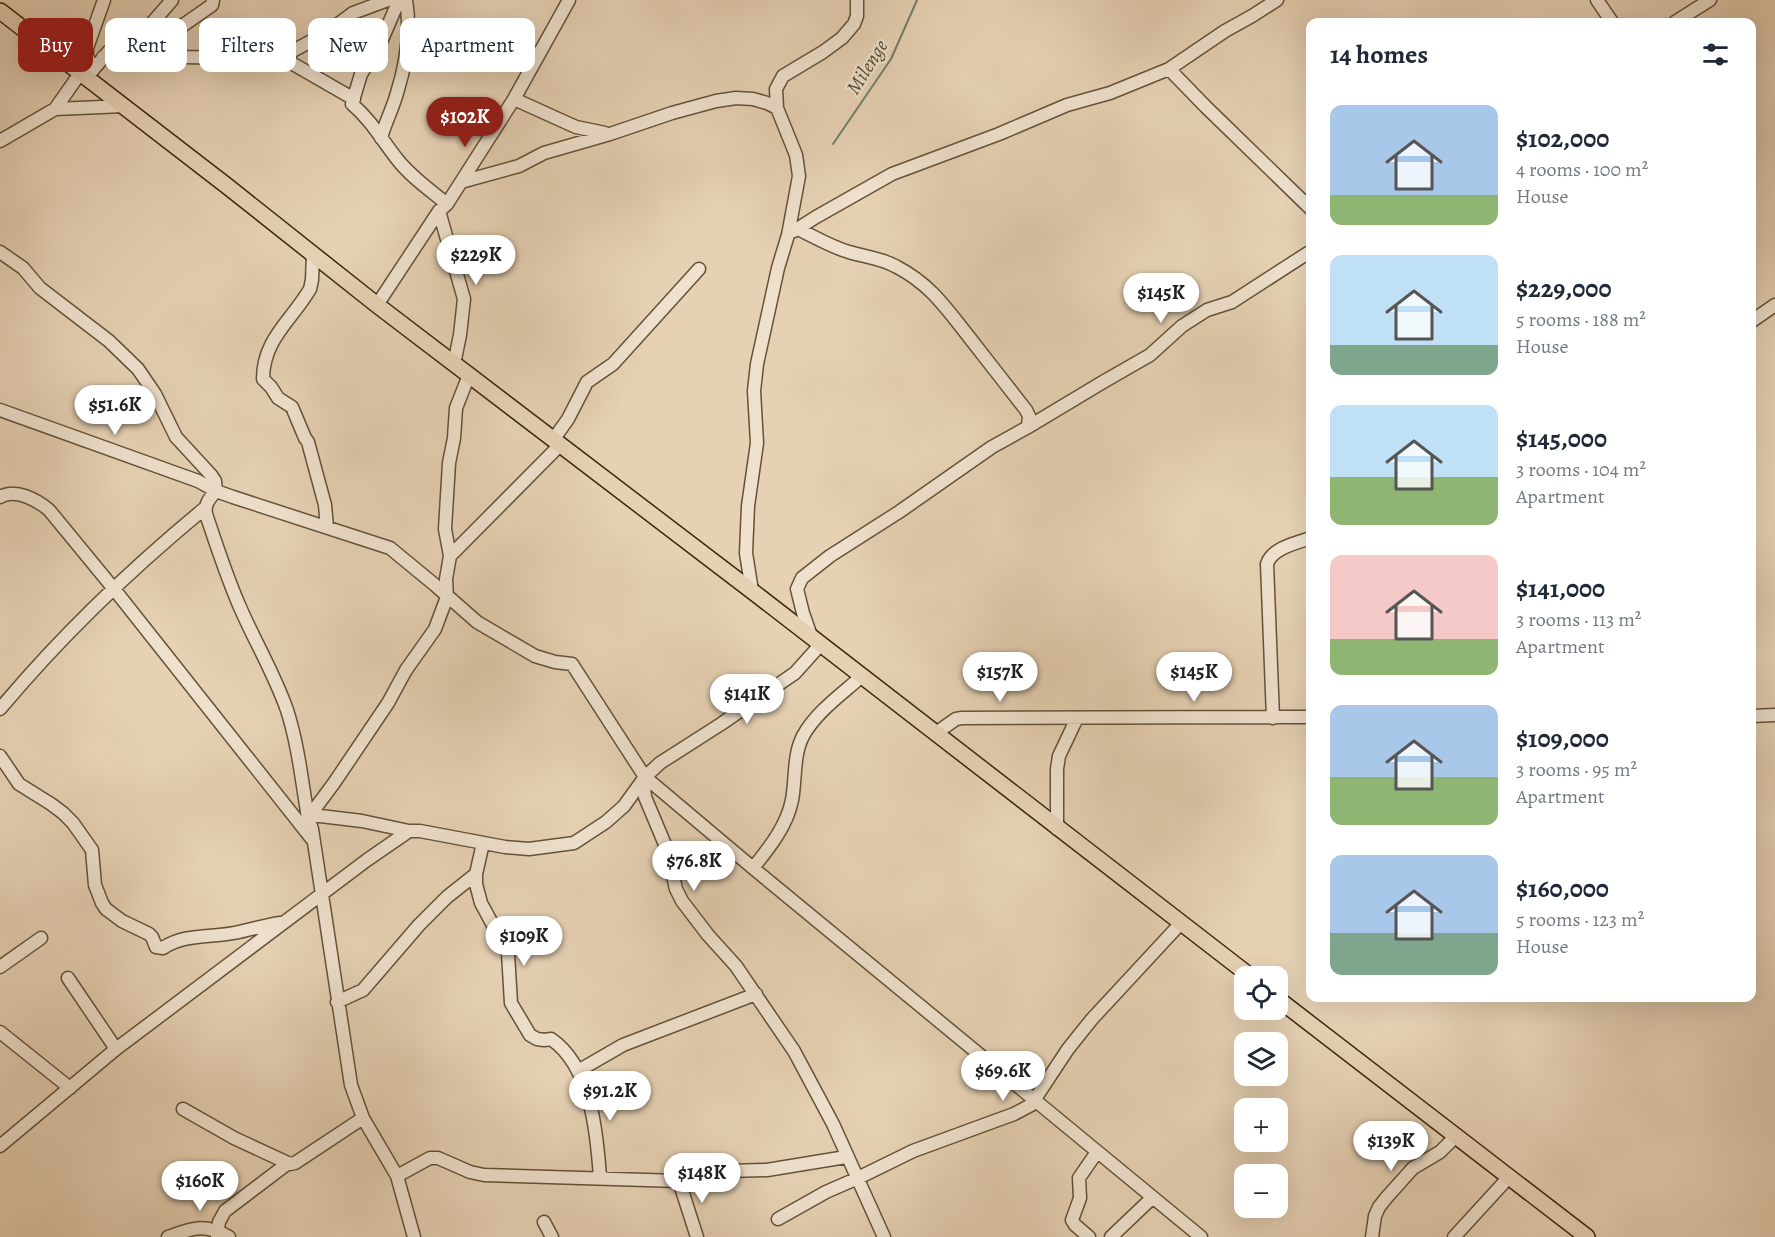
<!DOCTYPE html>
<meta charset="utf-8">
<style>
:root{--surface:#fff;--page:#f2f2f3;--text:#1f2937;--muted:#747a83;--accent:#8f2418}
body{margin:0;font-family:Alegreya,serif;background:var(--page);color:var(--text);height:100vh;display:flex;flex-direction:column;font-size:22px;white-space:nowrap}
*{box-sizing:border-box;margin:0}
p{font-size:20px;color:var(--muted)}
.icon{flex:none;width:33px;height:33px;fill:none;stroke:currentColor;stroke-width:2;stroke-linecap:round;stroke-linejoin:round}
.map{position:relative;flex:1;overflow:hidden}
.details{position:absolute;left:1306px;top:18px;width:450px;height:984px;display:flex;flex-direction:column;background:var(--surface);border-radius:12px;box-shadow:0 6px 24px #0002}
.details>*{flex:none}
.banner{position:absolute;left:18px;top:18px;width:570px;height:54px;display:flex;gap:12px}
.buttons{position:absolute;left:1234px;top:966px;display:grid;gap:12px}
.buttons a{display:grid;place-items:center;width:54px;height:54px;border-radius:12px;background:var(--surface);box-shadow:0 6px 24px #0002;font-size:30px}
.price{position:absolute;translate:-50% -51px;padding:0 14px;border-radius:21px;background:#fff;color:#222;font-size:20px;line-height:39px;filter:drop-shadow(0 2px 3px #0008)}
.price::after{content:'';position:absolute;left:50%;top:36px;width:18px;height:14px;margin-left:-9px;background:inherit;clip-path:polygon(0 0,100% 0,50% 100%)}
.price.on{background:var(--accent);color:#fff}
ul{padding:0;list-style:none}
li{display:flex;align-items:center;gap:18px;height:150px;padding:0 24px}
li span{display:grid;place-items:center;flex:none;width:168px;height:120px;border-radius:12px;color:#555}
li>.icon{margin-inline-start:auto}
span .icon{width:72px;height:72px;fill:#fffc;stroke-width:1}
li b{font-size:26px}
h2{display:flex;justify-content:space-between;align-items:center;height:72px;padding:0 24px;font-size:26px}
.tag{padding:0 21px;border-radius:12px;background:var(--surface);box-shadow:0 6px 24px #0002;font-size:21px;line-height:54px}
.tag.on{background:var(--accent);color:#fff}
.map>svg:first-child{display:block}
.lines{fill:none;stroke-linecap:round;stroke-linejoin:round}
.stream{stroke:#717d6f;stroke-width:2}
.minor-casing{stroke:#645237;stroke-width:15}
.major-casing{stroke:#39270d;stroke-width:18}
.minor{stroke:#efe1ce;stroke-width:12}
.major{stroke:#e6d1b4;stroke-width:15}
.labels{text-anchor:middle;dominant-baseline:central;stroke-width:5;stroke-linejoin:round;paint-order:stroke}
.water-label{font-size:20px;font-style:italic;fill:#504b36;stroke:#efe1ce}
</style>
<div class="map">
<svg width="1775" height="1237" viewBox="0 0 1775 1237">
<rect width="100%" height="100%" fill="#e6d1b4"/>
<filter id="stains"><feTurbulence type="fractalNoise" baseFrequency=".00333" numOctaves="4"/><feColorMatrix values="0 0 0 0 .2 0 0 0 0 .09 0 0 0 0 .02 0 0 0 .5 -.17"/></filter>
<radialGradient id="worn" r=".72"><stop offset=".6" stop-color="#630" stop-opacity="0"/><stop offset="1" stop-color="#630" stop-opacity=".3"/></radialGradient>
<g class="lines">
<path class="stream" d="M 833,144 L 891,59 L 917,0"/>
<g class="minor-casing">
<path id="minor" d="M 399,0 L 381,42 L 361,74 L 352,104 C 371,120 382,140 397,159 C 411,177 430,190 447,204
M 1597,0 L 1612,22
M 1675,22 L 1710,0
M 161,50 L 186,57 L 274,59 L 289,53 L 326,33 L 353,13 L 388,0
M 103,57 L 130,60 L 161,50 L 182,26 L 212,5 L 213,0
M 281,57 L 354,99
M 1169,69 L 1206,107 L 1311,209
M 92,70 L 87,55 L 87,48 L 104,0
M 87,77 L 108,52 L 143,31 L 153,22 L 172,0
M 514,99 L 576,127 L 605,133
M 55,109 L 124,106
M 381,138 C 385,123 393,108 397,93 C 406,64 411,30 406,0
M 0,141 L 55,109 L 81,72
M 461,182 L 519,166 L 544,153 L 610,134 L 672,113 L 716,101 L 736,98 L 753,99 L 767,103 L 777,108
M 439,211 L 464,299 L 460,335 L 454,364
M 798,229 C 815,237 831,247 849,252 C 865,257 882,258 897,267 C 930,284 946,308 969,337 C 988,361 1007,386 1026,410 L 1029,416 L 1028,427 L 992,447 L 899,512 L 830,556 L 802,578 L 797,589 L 803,613 L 811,636
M 794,231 L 816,217 L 892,174 L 999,134 L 1067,105 L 1110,93 L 1169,69 L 1225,31 L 1252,16 L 1277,0
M 0,252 L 23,268 L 40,288 L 109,341 L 138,369 L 155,394 L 176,437 L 211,475 L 215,481 L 216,491 C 210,498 204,504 206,514 C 216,544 226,575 239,605 C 254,640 274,673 287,710 C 298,744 302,782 308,818 L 312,829 L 351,1085 L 363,1118 L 397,1176 L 414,1237
M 313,254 L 312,280 L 310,289 C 292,320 263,339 263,379 L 271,387 L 278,398 L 292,407 L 305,438 L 308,442 L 325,505 L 327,527
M 377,305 L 439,211 L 447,204 L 514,99 L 569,0
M 1752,321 L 1775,305
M 0,410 L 198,481 L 216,491 L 233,497 L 390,548 L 435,585 L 477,622 L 535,656 L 555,662 L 572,664 L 645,777 L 753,868 L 1201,1237
M 1028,427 L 1103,382 L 1150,355 L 1182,326 L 1207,310 L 1232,302 L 1311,251
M 553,440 L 568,419 L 587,382 L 613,364 L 699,269
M 0,497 C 16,488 37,500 49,510 L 114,589 L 312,839
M 450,556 L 560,445
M 752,591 L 746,553 L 748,506 L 757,443 L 754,391 L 757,364 L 778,268 L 788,235 L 799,176 L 796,155 L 777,108 L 776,89 L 783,76 L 823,52 L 842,38 L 854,24 L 857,16 L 857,0
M 0,709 C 61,636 131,569 205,508
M 1752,716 L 1775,715
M 1273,718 L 1267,564 C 1272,548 1296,543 1311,538
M 936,733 L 956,719 L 962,718 L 1311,717
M 0,756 L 19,784 L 51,804 L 63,813 L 73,823 L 92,850 L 95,885 L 102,903 L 106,909 L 122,921 L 149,934 L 152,937 L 156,947 L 163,948 C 185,933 214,938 239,932 C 253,929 266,925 280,923
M 645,778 L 644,786 L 645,797 L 666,847 L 676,889 L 682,901 L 708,935 L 736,966 L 794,1051 L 833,1124 L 884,1237
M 312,815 L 362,821 L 409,831
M 308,818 L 334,783 L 388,703 L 406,670 L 435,629 L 447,597 L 446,579 L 450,556 L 445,529 L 449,463 L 454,438 L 456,408 L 469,375
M 1057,829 L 1057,769 L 1059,756 L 1077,718
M 483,843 L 476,874 L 476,884 L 481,903 L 508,953 L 511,1003 L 530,1035 L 537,1039 L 544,1040 L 551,1039 C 591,1066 597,1133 600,1178
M 753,868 C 769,848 787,826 792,800 C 796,779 793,755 803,736 C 816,712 842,694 862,676
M 0,967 L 41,938
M 68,978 L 116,1049
M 337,1002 L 363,990 L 419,925 L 447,897 L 476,874
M 0,1032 L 70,1088
M 578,1071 L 623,1045 L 756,994
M 183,1109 L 234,1138 L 290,1164 L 295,1163 L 363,1118
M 0,1146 L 116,1049 L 367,860 L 409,831 L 420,831 L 505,847 L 529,849 L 574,843 L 606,822 L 624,806 L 645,777 L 660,763 L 721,724 L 795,673 L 821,644
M 397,1176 L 430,1158 L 438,1158 L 470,1172 L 484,1175 L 679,1181 L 727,1171 L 767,1170 L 846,1157
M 679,1181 L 697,1237
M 778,1219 L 826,1192 L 858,1178 L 913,1151 L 1014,1114 L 1031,1105 L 1068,1049 L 1092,1019 L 1181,923
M 544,1222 L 552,1237
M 168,1237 C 193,1228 205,1223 229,1237
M 217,1237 L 219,1222 L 225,1211 L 287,1164
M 1089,1237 L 1075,1225 L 1072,1220 L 1080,1198 L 1079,1178 L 1097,1152
M 1111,1237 L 1152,1198
M 1372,1237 L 1375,1216 L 1379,1207 L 1387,1197 L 1413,1168 L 1440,1152 L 1456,1136
M 1454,1237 L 1509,1177"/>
</g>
<g class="major-casing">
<path id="major" d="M 0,11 L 227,186 L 377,305 L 752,591 L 1250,976
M 1278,999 L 1587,1237"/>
</g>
<use href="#minor" class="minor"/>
<use href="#major" class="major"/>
</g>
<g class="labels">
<g class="water-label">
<text transform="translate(867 67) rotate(-58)">Milenge</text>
</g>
</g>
<rect width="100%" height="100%" filter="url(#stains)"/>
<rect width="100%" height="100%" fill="url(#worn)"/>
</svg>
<div class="buttons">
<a><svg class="icon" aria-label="locate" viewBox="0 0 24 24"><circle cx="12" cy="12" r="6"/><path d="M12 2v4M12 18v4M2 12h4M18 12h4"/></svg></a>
<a><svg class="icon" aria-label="layers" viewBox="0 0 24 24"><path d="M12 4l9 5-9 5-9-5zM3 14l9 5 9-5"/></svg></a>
<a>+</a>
<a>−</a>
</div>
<b class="price on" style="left:465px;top:148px">$102K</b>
<b class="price" style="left:476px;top:286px">$229K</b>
<b class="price" style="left:1161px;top:324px">$145K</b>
<b class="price" style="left:115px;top:436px">$51.6K</b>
<b class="price" style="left:1000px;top:703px">$157K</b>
<b class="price" style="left:1194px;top:703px">$145K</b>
<b class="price" style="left:747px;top:725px">$141K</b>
<b class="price" style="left:694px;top:892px">$76.8K</b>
<b class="price" style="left:524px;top:967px">$109K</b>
<b class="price" style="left:1003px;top:1102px">$69.6K</b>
<b class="price" style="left:610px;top:1122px">$91.2K</b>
<b class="price" style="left:1391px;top:1172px">$139K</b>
<b class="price" style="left:702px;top:1204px">$148K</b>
<b class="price" style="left:200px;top:1212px">$160K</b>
<div class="banner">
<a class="tag on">Buy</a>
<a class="tag">Rent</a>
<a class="tag">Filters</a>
<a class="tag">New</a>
<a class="tag">Apartment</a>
</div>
<section class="details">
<h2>14 homes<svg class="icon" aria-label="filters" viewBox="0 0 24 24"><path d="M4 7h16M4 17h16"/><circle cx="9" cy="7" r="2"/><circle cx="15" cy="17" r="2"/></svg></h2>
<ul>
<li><span style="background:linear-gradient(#a9c7e8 75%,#8fb573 0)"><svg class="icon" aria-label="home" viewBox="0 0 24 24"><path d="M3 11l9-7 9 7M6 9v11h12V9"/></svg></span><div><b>$102,000</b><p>4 rooms · 100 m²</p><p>House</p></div></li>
<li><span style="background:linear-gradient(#bfe0f5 75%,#7fa58c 0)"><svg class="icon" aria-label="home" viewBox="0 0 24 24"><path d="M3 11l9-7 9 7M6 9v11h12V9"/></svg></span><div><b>$229,000</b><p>5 rooms · 188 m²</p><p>House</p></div></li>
<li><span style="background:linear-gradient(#bfe0f5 60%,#8fb573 0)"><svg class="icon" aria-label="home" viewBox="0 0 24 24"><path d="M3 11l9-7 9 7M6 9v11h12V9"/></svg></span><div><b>$145,000</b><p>3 rooms · 104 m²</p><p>Apartment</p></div></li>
<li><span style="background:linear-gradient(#f6c9c9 70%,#8fb573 0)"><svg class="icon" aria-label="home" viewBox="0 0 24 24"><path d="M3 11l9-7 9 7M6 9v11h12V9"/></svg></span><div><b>$141,000</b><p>3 rooms · 113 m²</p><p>Apartment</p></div></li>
<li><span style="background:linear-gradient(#a9c7e8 60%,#8fb573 0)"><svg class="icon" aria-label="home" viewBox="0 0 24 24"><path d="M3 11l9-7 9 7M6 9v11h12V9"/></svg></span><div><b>$109,000</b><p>3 rooms · 95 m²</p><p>Apartment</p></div></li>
<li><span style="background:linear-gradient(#a9c7e8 65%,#7fa58c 0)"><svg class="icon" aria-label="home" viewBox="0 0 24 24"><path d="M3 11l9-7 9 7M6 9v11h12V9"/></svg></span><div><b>$160,000</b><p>5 rooms · 123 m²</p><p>House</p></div></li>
</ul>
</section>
</div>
